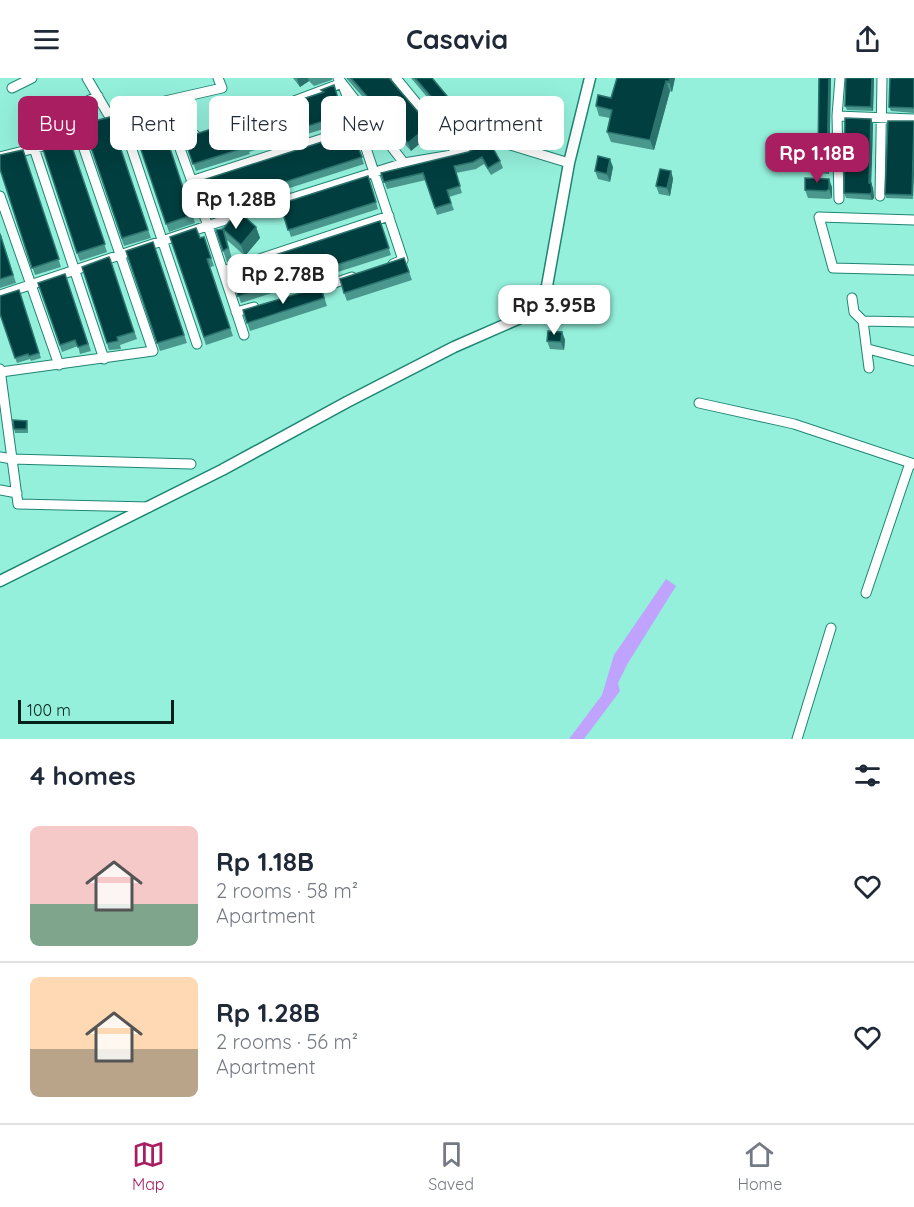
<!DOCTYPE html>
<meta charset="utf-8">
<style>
:root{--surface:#fff;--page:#f2f2f3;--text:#1f2937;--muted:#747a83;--line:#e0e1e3;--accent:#a81e61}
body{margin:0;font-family:Quicksand,sans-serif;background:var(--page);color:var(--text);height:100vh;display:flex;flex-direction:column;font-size:22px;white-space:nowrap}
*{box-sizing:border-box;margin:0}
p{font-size:20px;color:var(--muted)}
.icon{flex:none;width:33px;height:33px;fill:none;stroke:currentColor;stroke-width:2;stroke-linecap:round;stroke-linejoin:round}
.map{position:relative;height:661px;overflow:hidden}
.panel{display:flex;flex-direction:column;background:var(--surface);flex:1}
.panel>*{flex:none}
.top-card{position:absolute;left:18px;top:18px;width:600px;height:54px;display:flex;gap:12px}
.scale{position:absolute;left:18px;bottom:15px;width:156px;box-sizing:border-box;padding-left:6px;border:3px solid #03211b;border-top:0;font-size:16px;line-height:21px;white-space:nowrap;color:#03211b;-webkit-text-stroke:4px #94f0db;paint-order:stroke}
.price{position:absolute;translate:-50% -51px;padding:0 14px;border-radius:12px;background:#fff;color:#222;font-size:20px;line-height:39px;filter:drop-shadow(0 2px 3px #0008)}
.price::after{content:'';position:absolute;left:50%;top:36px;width:18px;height:14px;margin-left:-9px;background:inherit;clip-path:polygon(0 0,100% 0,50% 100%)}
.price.on{background:var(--accent);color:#fff}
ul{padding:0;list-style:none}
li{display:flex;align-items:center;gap:18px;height:150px;padding:0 30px}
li+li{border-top:2px solid var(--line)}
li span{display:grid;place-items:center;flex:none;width:168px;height:120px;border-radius:9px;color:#555}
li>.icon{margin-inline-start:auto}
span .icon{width:72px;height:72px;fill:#fffc;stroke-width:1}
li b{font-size:26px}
h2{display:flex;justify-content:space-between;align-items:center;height:72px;padding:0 30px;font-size:26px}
.pill{padding:0 21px;border-radius:9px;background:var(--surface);box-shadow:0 6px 24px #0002;font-size:21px;line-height:54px}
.pill.on{background:var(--accent);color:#fff}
header{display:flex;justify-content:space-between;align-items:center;height:78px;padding:0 30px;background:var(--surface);font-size:27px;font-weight:800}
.tabs{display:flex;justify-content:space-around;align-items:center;height:84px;border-top:2px solid var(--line);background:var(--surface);font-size:16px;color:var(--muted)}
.tabs a{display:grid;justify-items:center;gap:3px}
.tabs .on{color:var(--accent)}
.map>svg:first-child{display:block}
.water{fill:#bfa3fe}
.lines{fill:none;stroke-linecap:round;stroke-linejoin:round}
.minor-casing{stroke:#1f8573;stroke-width:11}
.tertiary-casing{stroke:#1f8573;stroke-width:13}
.minor{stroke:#fff;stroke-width:9}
.tertiary{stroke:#fff;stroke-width:10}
.wall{fill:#4a978d}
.shaded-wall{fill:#2c736e}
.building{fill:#003e3f;stroke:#2c736e;stroke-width:1.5}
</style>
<header><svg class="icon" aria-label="menu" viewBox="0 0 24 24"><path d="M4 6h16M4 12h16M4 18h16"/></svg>Casavia<svg class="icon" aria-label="share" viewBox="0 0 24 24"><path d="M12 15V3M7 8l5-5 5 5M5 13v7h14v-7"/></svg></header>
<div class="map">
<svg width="914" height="661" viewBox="0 0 914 661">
<rect width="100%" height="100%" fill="#94f0db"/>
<path class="water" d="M 666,501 L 676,508 L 628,585 L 618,605 L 620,613 L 584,661 L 569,661 L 602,617 L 614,577 Z"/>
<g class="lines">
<g class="minor-casing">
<path id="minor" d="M 87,0 L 108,36 L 222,10 L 218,0
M 338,0 L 404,85
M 396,0 L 458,76
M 12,10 L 32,0
M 265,34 L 342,5 L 359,49 L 403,182 L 393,186
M 837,38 L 914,41
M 170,43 L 208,148 L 244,257
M 44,44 L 98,18
M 125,51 L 197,266
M 177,63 L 195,57
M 34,70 L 104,281
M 0,79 L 80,59 L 153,273 L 1,294
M 191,103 L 374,44
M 0,118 L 59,287
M 880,118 L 882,0
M 839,121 L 837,38 L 840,0
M 914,142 L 819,139 L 833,190 L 914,192
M 223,193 L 389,138
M 311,213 L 352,199
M 0,217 L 270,127 L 404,85 L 458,76 L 483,63 L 497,63 L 569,85
M 852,220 L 854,234 L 863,243 L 914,244
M 236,234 L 254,229
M 863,243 L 869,290
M 868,271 L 914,283
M 0,291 L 18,426 L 149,429
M 699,325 L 794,346 L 914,386
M 0,379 L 12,381 L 191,386
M 0,412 L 17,415
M 866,515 L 910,385
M 797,661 L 831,550"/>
</g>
<g class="tertiary-casing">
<path id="tertiary" d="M 0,503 L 222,392 L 347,324 L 454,269 L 518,241 L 538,223 L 547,208 L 569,85 L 590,0"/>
</g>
<use href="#minor" class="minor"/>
<use href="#tertiary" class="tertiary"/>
</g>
<path class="wall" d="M 293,0 L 332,0 L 332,2 L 314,8 L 309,3 L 300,9 Z
M 346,0 L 389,0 L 439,63 L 431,70 L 424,62 L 411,73 Z
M 411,0 L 432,0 L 467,42 L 470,50 L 460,58 Z
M 617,0 L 675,0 L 672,14 L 670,13 L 654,72 L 611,64 L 607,54 L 610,40 L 599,38 L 596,28 L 611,20 Z
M 819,0 L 831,0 L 829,96 L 808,94 L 806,90 L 818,78 Z
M 846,0 L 874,0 L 873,33 L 847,32 L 845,28 Z
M 914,0 L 914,35 L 891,33 L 889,29 Z
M 334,7 L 346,44 L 249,74 L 250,76 L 196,93 L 184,60 L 322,14 L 321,12 Z
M 158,34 L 195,145 L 169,154 L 131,42 Z
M 110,39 L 151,160 L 124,168 L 83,46 Z
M 871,41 L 873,46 L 871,105 L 873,110 L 874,120 L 872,122 L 846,120 L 844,115 Z
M 888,43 L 913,121 L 886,120 L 885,116 Z
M 70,63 L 107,174 L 80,183 L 77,175 Z
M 358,69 L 364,86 L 265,118 L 266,120 L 211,136 L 200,103 Z
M 23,72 L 61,189 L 35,197 L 0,91 Z
M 468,74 L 500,83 L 503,90 L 491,97 L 484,86 L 476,91 L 456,95 L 462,115 L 449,119 L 454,132 L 437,137 L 426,102 L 387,111 L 381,95 Z
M 613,89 L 610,104 L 598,101 L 595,93 Z
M 671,93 L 673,101 L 670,118 L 659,116 L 656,108 Z
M 368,98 L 378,131 L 291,159 L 280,126 Z
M 832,109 L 832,120 L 829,121 L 808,120 L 805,112 Z
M 380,143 L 391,177 L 241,225 L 229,192 Z
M 256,149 L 260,160 L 245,178 L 227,162 L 232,181 L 227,184 L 216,152 Z
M 0,154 L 16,205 L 0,210 Z
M 170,159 L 200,160 L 204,159 L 214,188 L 210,189 L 233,258 L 206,267 Z
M 153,164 L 187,265 L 160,273 L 126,173 Z
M 109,179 L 137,261 L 120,267 L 121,271 L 109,272 L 82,189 Z
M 404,180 L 412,202 L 347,223 L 344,215 Z
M 65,196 L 91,273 L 80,276 L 78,268 L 62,274 L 38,205 Z
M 321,209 L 327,228 L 250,253 L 243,232 Z
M 19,212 L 41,280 L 31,283 L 30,281 L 17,285 L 0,236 Z
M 562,254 L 565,262 L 564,272 L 550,271 L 547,263 Z
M 27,343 L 28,347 L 28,355 L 15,355 L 14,351 Z"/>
<path class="shaded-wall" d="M 299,0 L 308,0 L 309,3 L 300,9 L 297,1 Z
M 670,0 L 675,0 L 672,14 L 669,4 Z
M 829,0 L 831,0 L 829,96 L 827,91 Z
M 872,0 L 874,0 L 873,33 L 871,29 Z
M 666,3 L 670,13 L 654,72 L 650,62 Z
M 871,41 L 873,46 L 871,110 L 869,105 Z
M 467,42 L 470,50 L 460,58 L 458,50 Z
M 914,47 L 914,98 L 913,121 L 912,117 Z
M 421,54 L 424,62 L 411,73 L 408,65 Z
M 436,55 L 439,63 L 431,70 L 428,62 Z
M 610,81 L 613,89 L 610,104 L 607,96 Z
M 671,93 L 673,101 L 670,118 L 667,110 Z
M 829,101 L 832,109 L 832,120 L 829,111 Z
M 871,105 L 873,110 L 874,120 L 872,122 L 870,116 Z
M 256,149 L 260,160 L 245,178 L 241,167 Z
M 562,254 L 565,262 L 564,272 L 561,264 Z"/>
<path class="building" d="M 351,0 L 389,0 L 436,55 L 428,62 L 421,54 L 408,65 Z
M 415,0 L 432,0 L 467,42 L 458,50 Z
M 617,0 L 670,0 L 669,4 L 666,3 L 650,62 L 607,54 L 612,32 L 596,28 L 598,17 L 611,20 Z
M 819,0 L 829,0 L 827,91 L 806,90 L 806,78 L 818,78 Z
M 846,0 L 872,0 L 871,29 L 845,28 Z
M 890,0 L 914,0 L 914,30 L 889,29 Z
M 334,7 L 343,37 L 247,67 L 247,69 L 193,86 L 184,60 L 324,14 L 321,12 Z
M 158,34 L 192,137 L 166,146 L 131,42 Z
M 110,39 L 148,152 L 122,160 L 83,46 Z
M 845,40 L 871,41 L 869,105 L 871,105 L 872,114 L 870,116 L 844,115 Z
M 888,43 L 914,43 L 912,117 L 885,116 Z
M 350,55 L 355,70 L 358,69 L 362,79 L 263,111 L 263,113 L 209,129 L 200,103 Z
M 70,63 L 105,166 L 77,175 L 43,71 Z
M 482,63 L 489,63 L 500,83 L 488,90 L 482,79 L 473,84 L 454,88 L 460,108 L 447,112 L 451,125 L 435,130 L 423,95 L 384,104 L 381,95 L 468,74 L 476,70 L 475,67 Z
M 23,72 L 59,181 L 32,190 L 0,91 L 0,77 Z
M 598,78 L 610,81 L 607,96 L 595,93 Z
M 660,91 L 671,93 L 667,110 L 656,108 Z
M 368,98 L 376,124 L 288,152 L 280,126 Z
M 805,100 L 829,101 L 829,111 L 826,113 L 805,112 Z
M 238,133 L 256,149 L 241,167 L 223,151 L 228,170 L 223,173 L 216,152 L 223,151 Z
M 380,143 L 389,170 L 238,218 L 229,192 Z
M 196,150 L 200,160 L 204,159 L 211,180 L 207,181 L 230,250 L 204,259 L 170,159 Z
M 0,156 L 13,197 L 0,201 Z
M 153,164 L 184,257 L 157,265 L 126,173 Z
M 109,179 L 110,181 L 134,254 L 117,259 L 118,263 L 107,265 L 82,189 Z
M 404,180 L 409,194 L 344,215 L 340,201 Z
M 65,196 L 88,266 L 78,269 L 75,262 L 60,267 L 38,205 Z
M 321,209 L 324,220 L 247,245 L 243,232 Z
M 19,212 L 39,275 L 29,278 L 28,276 L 15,280 L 0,236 L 0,218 Z
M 548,253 L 562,254 L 561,264 L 547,263 Z
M 13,342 L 27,343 L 26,351 L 14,351 Z"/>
</svg>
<div class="scale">100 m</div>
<b class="price on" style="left:817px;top:106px">Rp 1.18B</b>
<b class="price" style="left:236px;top:152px">Rp 1.28B</b>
<b class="price" style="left:283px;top:227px">Rp 2.78B</b>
<b class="price" style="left:554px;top:258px">Rp 3.95B</b>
<div class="top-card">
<a class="pill on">Buy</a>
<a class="pill">Rent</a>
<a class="pill">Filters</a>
<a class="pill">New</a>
<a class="pill">Apartment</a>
</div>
</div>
<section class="panel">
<h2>4 homes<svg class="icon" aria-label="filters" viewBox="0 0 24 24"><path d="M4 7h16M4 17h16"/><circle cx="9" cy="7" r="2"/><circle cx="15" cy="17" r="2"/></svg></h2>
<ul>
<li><span style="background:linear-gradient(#f6c9c9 65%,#7fa58c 0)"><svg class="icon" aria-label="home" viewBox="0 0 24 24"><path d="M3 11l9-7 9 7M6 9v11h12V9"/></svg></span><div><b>Rp 1.18B</b><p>2 rooms · 58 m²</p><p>Apartment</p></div><svg class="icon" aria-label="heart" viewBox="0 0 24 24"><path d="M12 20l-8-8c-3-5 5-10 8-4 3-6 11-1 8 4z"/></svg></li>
<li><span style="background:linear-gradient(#ffd9b3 60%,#b9a48a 0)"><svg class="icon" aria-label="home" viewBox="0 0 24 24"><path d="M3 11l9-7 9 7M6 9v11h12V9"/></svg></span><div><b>Rp 1.28B</b><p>2 rooms · 56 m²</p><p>Apartment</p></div><svg class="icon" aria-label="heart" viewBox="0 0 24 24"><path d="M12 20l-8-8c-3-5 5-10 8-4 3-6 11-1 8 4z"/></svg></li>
</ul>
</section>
<nav class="tabs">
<a class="on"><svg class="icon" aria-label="map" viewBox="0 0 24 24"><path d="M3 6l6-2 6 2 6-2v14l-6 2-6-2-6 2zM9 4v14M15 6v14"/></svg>Map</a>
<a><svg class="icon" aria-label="saved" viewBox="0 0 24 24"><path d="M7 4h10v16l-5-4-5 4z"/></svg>Saved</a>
<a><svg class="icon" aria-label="home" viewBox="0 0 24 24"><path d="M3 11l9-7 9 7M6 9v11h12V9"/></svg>Home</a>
</nav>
